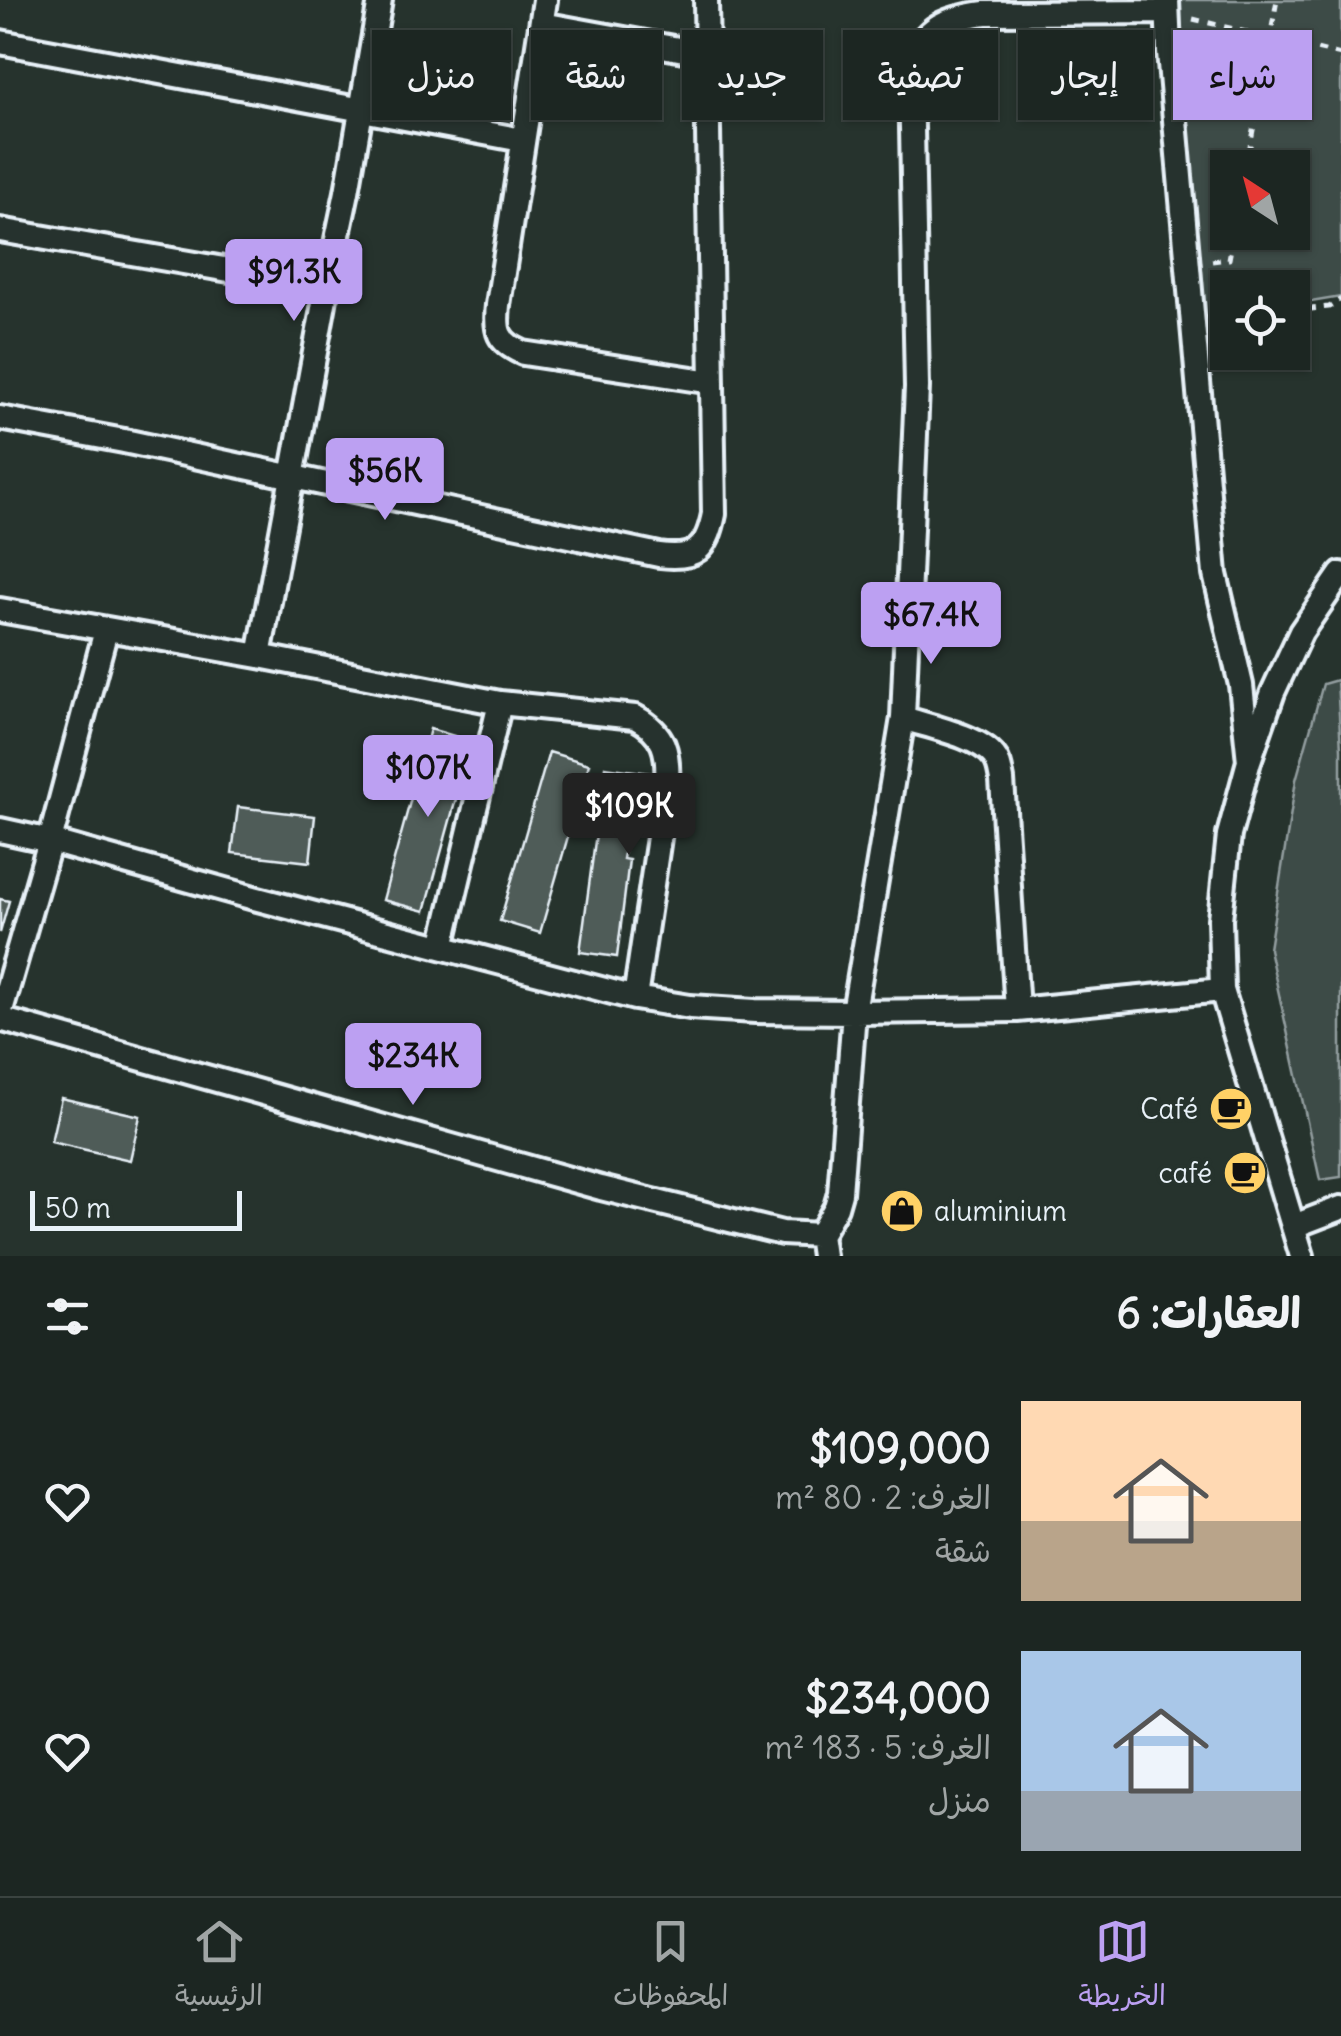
<!DOCTYPE html>
<html lang="ar">
<meta charset="utf-8">
<style>
:root{--surface:#1c2622;--page:#29322f;--text:#f1f3f6;--muted:#a0a5a5;--line:#3a4340;--accent:#bca0f2}
body{margin:0;font-family:Delius,"Playpen Sans Arabic",sans-serif;background:var(--page);color:var(--text);direction:rtl;height:100vh;display:flex;flex-direction:column;font-size:38px;white-space:nowrap}
*{box-sizing:border-box;margin:0}
p{font-size:32px;color:var(--muted)}
.icon{flex:none;width:55px;height:55px;fill:none;stroke:currentColor;stroke-width:2;stroke-linecap:round;stroke-linejoin:round}
.map{position:relative;height:1256px;overflow:hidden;direction:ltr}
.details{display:flex;flex-direction:column;background:var(--surface);flex:1}
.details>*{flex:none}
.guide{position:absolute;left:30px;top:30px;width:1282px;height:90px;direction:rtl;display:flex;gap:20px}
.needle{width:65px;rotate:324deg}
.controls{position:absolute;left:1210px;top:150px;display:grid;gap:20px}
.controls a{display:grid;place-items:center;width:100px;height:100px;border-radius:0px;background:var(--surface);box-shadow:0 2px 8px #0004,0 0 0 2px var(--line);font-size:50px}
.scale{position:absolute;left:30px;bottom:25px;width:212px;box-sizing:border-box;padding-left:10px;border:5px solid #e8f1f8;border-top:0;font-size:28px;line-height:35px;white-space:nowrap;color:#e8f1f8;-webkit-text-stroke:8px #26332d;paint-order:stroke}
.price{position:absolute;translate:-50% -85px;padding:0 22px;border-radius:10px;background:var(--accent);color:#111;font-size:32px;line-height:65px;filter:drop-shadow(0 2px 5px #0008)}
.price::after{content:'';position:absolute;left:50%;top:60px;width:30px;height:22px;margin-left:-15px;background:inherit;clip-path:polygon(0 0,100% 0,50% 100%)}
.price.selected{background:#222;color:#fff}
ul{padding:0;list-style:none}
li{display:flex;align-items:center;gap:30px;height:250px;padding:0 40px}
li span{display:grid;place-items:center;flex:none;width:280px;height:200px;border-radius:0px;color:#555}
li>.icon{margin-inline-start:auto}
span .icon{width:120px;height:120px;fill:#fffc;stroke-width:1}
li b{font-size:42px}
h2{display:flex;justify-content:space-between;align-items:center;height:120px;padding:0 40px;font-size:42px}
.pill{padding:0 35px;border-radius:0px;background:var(--surface);box-shadow:0 2px 8px #0004,0 0 0 2px var(--line);font-size:35px;line-height:90px}
.pill.selected{background:var(--accent);color:#111}
.tab-bar{display:flex;justify-content:space-around;align-items:center;height:140px;border-top:2px solid var(--line);background:var(--surface);font-size:28px;color:var(--muted)}
.tab-bar a{display:grid;justify-items:center;gap:5px}
.tab-bar .selected{color:var(--accent)}
.map>svg:first-child{display:block}
.green{fill:#3e4b47;stroke:#939ea0;stroke-width:2.5;fill-rule:evenodd}
.building{fill:#505c59;stroke:#e8f1f8;stroke-width:2.5}
.lines{fill:none;stroke-linecap:round;stroke-linejoin:round}
.minor-casing{stroke:#e8f1f8;stroke-width:30}
.path{stroke:#e8f1f8;stroke-width:5;stroke-dasharray:8 8;stroke-linecap:butt}
.minor{stroke:#26332d;stroke-width:22}
.labels{text-anchor:middle;dominant-baseline:central;stroke-width:8;stroke-linejoin:round;paint-order:stroke}
.poi-label{font-size:28px;fill:#e8f1f8;stroke:#26332d;text-anchor:end}
</style>
<div class="map">
<svg width="1341" height="1256" viewBox="0 0 1341 1256">
<rect width="100%" height="100%" fill="#26332d"/>
<filter id="ink" filterUnits="userSpaceOnUse"><feTurbulence type="fractalNoise" baseFrequency=".01" numOctaves="2"/><feDisplacementMap in="SourceGraphic" scale="20" xChannelSelector="R" yChannelSelector="G"/><feConvolveMatrix kernelMatrix="1 2 1 2 8 2 1 2 1" color-interpolation-filters="sRGB"/></filter>
<g filter="url(#ink)">
<path class="green" d="M 1170,0 L 1341,0 L 1341,297 L 1293,305 L 1292,288 L 1228,288 L 1227,316 L 1194,321 ZM 1228,168 L 1292,168 L 1292,232 L 1228,232 Z
M 1337,680 L 1341,750 L 1341,1177 L 1320,1180 L 1269,949 L 1296,780 L 1323,684 Z"/>
<path class="building" d="M 430,729 L 472,741 L 425,911 L 383,900 Z
M 549,752 L 589,764 L 540,933 L 500,921 Z
M 605,767 L 651,773 L 645,820 L 629,818 L 623,859 L 629,860 L 617,957 L 580,952 Z
M 238,807 L 315,816 L 310,862 L 232,853 Z
M 0,899 L 9,901 L 0,933 Z
M 61,1098 L 140,1116 L 130,1160 L 51,1142 Z"/>
<g class="lines">
<g class="minor-casing">
<path id="minor" d="M 545,0 L 498,305 C 495,332 498,342 523,353 L 712,382
M 1167,0 L 1169,52 L 1215,574 L 1241,685 L 1249,761
M 542,24 L 706,54
M 0,42 L 522,140
M 0,230 L 327,287
M 0,418 L 124,441 L 659,555 C 696,560 707,549 714,514 L 706,0
M 0,610 L 259,656 L 500,703 L 635,717 C 665,733 669,752 667,784 L 635,998
M 259,656 L 327,287 L 347,192 L 380,0
M 903,718 C 927,726 979,736 994,756 C 1000,763 1000,771 1002,780 L 1017,1010
M 0,830 L 50,841 L 254,898 L 635,998 L 690,1007 L 755,1011 L 854,1012 L 1017,1010 L 1222,990
M 442,947 L 500,703
M 0,1014 L 50,841 L 106,630
M 0,1019 L 601,1188 L 782,1233 L 820,1235
M 1294,1226 L 1341,1208
M 823,1256 L 820,1235 L 836,1207 L 840,1193 L 854,1012 L 903,718 L 917,387 L 911,75 C 917,28 943,19 985,13 L 1167,12
M 1302,1256 L 1222,990 L 1220,919 L 1229,835 L 1249,761 L 1273,692 L 1301,632 L 1341,574"/>
</g>
<path class="path" d="M 1193,19 L 1341,55
M 1246,168 L 1277,0
M 1212,261 L 1229,259 L 1234,232
M 1292,311 L 1329,307 L 1341,299"/>
<use href="#minor" class="minor"/>
</g>
</g>
<defs>
<g id="cafe-disc" transform="scale(2.25)"><circle r="9.5" fill="#ffd166" stroke="#26332d"/><path d="M-5.5-4.5H6V0H3Q3 3.5 0 3.5H-2.5Q-5.5 3.5-5.5 0ZM3-3.2v2h1.7v-2ZM-6 4.5H4V6H-6Z" fill="#111"/></g>
<g id="shop-disc" transform="scale(2.25)"><circle r="9.5" fill="#ffd166" stroke="#26332d"/><path d="M-5-2.5h2.3a2.7 3.5 0 0 1 5.4 0H5L5.5 6h-11ZM-1.5-2.5h3a1.5 2.3 0 0 0-3 0Z" fill="#111"/></g>
</defs>
<g fill-rule="evenodd">
<use href="#cafe-disc" x="1231" y="1109"/>
<use href="#cafe-disc" x="1245" y="1173"/>
<use href="#shop-disc" x="902" y="1211"/>
</g>
<g class="labels">
<g class="poi-label">
<text x="1198" y="1109">Café</text>
<text x="1212" y="1173">café</text>
<text x="934" y="1211" text-anchor="start">aluminium</text>
</g>
</g>
</svg>
<div class="controls">
<a><svg class="needle" viewBox="-14 -14 28 28"><path d="M0-13l5 13h-10z" fill="#e53935"/><path d="M0 13l5-13h-10z" fill="#a0a5a5"/></svg></a>
<a><svg class="icon" aria-label="locate" viewBox="0 0 24 24"><circle cx="12" cy="12" r="6"/><path d="M12 2v4M12 18v4M2 12h4M18 12h4"/></svg></a>
</div>
<div class="scale">50 m</div>
<b class="price" style="left:294px;top:324px">$91.3K</b>
<b class="price" style="left:385px;top:523px">$56K</b>
<b class="price" style="left:931px;top:667px">$67.4K</b>
<b class="price" style="left:428px;top:820px">$107K</b>
<b class="price selected" style="left:629px;top:858px">$109K</b>
<b class="price" style="left:413px;top:1108px">$234K</b>
<div class="guide">
<a class="pill selected">شراء</a>
<a class="pill">إيجار</a>
<a class="pill">تصفية</a>
<a class="pill">جديد</a>
<a class="pill">شقة</a>
<a class="pill">منزل</a>
</div>
</div>
<section class="details">
<h2>العقارات: 6<svg class="icon" aria-label="filters" viewBox="0 0 24 24"><path d="M4 7h16M4 17h16"/><circle cx="9" cy="7" r="2"/><circle cx="15" cy="17" r="2"/></svg></h2>
<ul>
<li><span style="background:linear-gradient(#ffd9b3 60%,#b9a48a 0)"><svg class="icon" aria-label="home" viewBox="0 0 24 24"><path d="M3 11l9-7 9 7M6 9v11h12V9"/></svg></span><div><b>$109,000</b><p>الغرف: 2 · 80 m²</p><p>شقة</p></div><svg class="icon" aria-label="heart" viewBox="0 0 24 24"><path d="M12 20l-8-8c-3-5 5-10 8-4 3-6 11-1 8 4z"/></svg></li>
<li><span style="background:linear-gradient(#a9c7e8 70%,#9aa5b1 0)"><svg class="icon" aria-label="home" viewBox="0 0 24 24"><path d="M3 11l9-7 9 7M6 9v11h12V9"/></svg></span><div><b>$234,000</b><p>الغرف: 5 · 183 m²</p><p>منزل</p></div><svg class="icon" aria-label="heart" viewBox="0 0 24 24"><path d="M12 20l-8-8c-3-5 5-10 8-4 3-6 11-1 8 4z"/></svg></li>
</ul>
</section>
<nav class="tab-bar">
<a class="selected"><svg class="icon" aria-label="map" viewBox="0 0 24 24"><path d="M3 6l6-2 6 2 6-2v14l-6 2-6-2-6 2zM9 4v14M15 6v14"/></svg>الخريطة</a>
<a><svg class="icon" aria-label="saved" viewBox="0 0 24 24"><path d="M7 4h10v16l-5-4-5 4z"/></svg>المحفوظات</a>
<a><svg class="icon" aria-label="home" viewBox="0 0 24 24"><path d="M3 11l9-7 9 7M6 9v11h12V9"/></svg>الرئيسية</a>
</nav>
